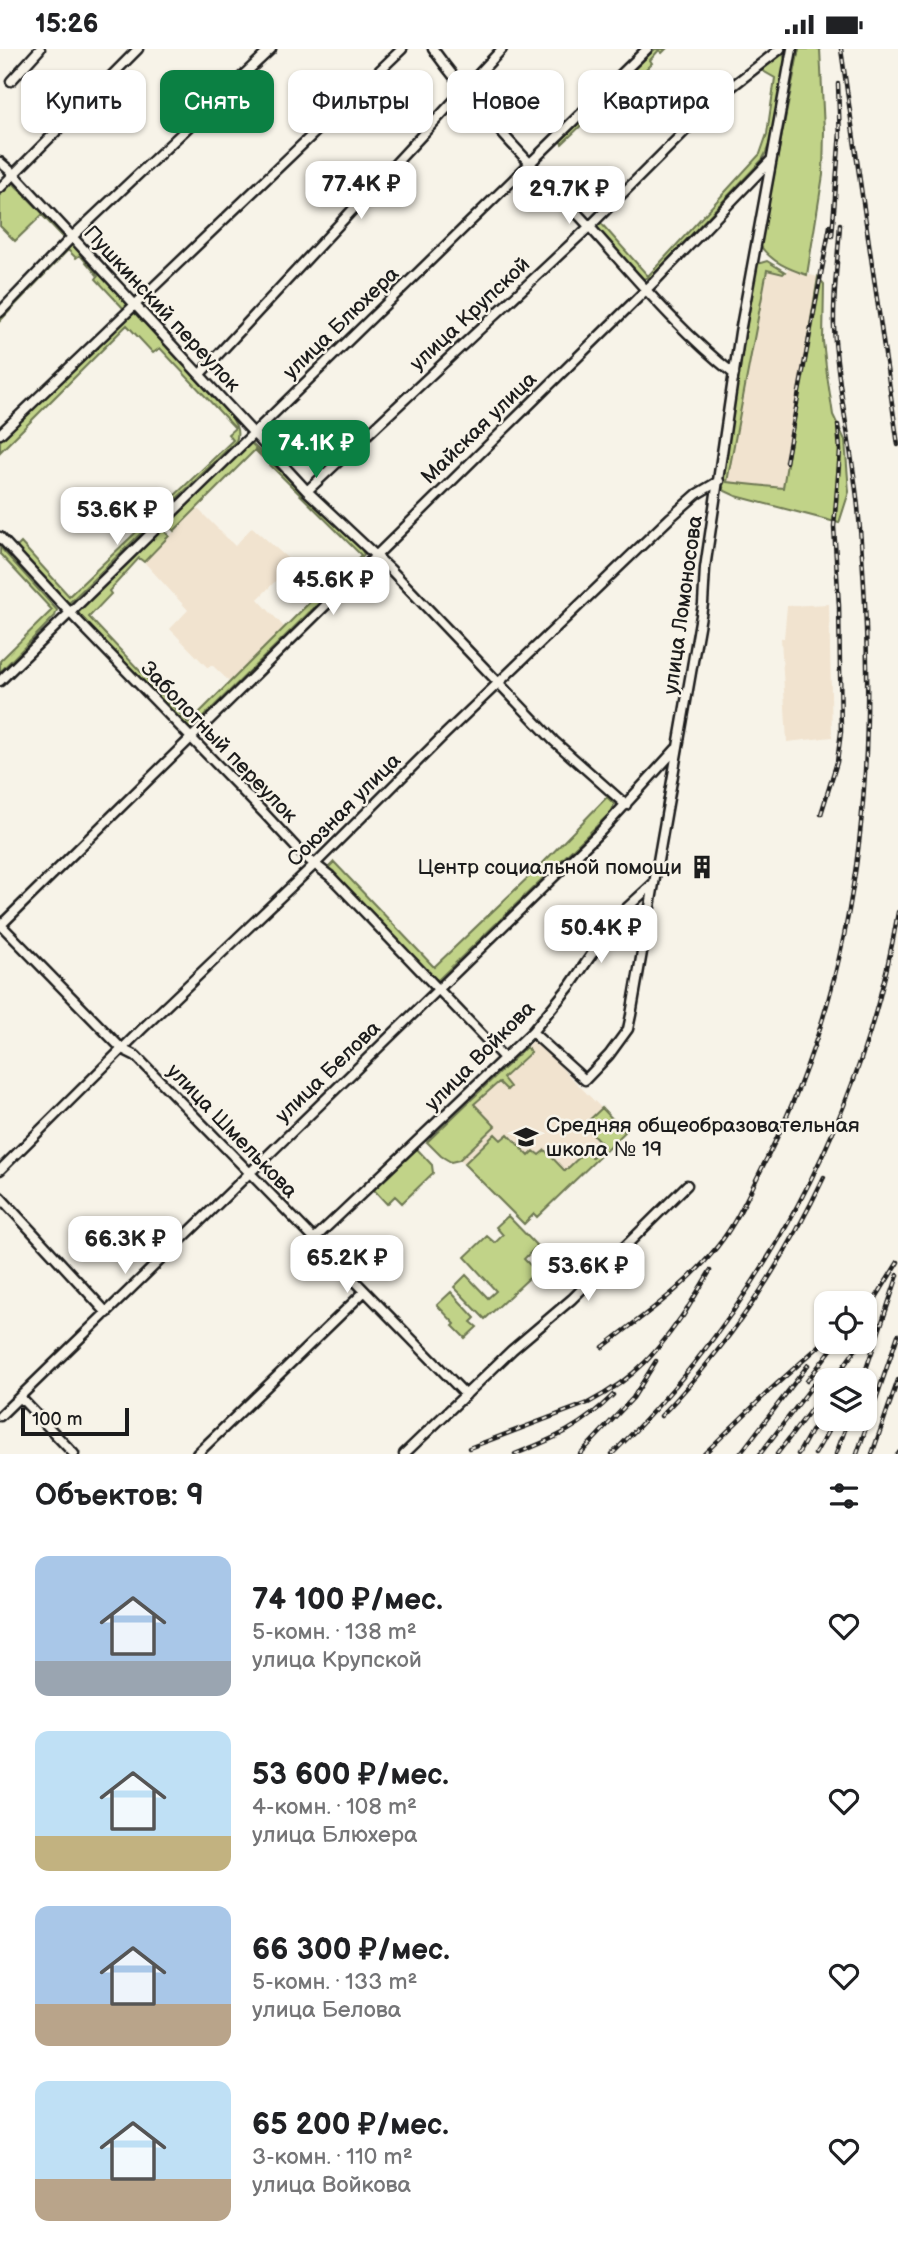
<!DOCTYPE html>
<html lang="ru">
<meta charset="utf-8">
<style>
:root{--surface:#fff;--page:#f2f2f2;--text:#202124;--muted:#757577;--accent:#0b8043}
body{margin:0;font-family:"Balsamiq Sans",sans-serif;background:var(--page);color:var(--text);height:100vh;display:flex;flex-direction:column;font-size:26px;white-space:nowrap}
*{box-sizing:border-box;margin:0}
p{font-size:23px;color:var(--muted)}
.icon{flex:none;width:38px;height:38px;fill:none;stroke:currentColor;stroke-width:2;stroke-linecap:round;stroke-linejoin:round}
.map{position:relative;height:1405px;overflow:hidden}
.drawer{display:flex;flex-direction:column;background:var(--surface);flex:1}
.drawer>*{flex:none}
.guide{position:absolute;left:21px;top:21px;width:858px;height:63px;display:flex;gap:14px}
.buttons{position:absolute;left:814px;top:1242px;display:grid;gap:14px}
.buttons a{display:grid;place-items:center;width:63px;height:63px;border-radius:14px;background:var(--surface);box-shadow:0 2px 5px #0004;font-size:35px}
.scale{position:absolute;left:21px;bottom:18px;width:108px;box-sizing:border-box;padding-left:7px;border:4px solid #1c1c1c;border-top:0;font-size:19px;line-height:24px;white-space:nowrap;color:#1c1c1c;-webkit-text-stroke:5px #f7f3e8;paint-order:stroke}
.price{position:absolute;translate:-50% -60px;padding:0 16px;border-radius:14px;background:#fff;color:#222;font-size:23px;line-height:46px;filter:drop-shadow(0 2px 4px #0008)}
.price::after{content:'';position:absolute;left:50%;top:42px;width:21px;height:16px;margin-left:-10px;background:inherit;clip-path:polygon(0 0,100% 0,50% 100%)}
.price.selected{background:var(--accent);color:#fff}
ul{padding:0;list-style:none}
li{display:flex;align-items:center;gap:21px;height:175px;padding:0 35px}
li span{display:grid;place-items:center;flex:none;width:196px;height:140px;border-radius:14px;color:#555}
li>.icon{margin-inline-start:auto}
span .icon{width:84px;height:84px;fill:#fffc;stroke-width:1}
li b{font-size:30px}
h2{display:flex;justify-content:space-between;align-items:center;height:84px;padding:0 35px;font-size:30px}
.pill{padding:0 24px;border-radius:14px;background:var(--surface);box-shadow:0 2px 5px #0004;font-size:24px;line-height:63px}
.pill.selected{background:var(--accent);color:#fff}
.status{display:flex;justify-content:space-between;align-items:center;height:49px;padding:0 35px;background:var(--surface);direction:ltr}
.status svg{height:19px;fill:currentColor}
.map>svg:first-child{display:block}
.built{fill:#f1e3cf}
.green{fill:#c1d388;stroke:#6e7852;stroke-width:2}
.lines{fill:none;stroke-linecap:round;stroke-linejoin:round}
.minor-casing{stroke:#1c1c1c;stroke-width:13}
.minor{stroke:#f7f3e8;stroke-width:8}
.rail-casing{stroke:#1c1c1c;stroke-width:4.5}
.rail{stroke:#f7f3e8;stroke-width:2;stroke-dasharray:5;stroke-linecap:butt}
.labels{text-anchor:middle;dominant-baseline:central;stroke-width:5;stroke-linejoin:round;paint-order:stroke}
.street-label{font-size:21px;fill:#1c1c1c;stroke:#f7f3e8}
.poi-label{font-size:21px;fill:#1c1c1c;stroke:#f7f3e8;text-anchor:end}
</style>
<div class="status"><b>15:26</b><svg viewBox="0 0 49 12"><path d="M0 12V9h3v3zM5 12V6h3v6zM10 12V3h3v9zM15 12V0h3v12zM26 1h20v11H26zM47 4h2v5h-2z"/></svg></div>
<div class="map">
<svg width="898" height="1405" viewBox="0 0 898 1405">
<rect width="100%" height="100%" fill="#f7f3e8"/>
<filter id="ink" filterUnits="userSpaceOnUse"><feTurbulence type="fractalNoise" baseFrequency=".0143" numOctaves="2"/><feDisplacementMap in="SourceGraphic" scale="14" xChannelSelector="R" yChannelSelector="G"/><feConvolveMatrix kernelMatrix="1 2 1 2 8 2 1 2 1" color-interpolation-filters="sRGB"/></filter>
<g filter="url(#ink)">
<path class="built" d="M 767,220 L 783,225 L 788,220 L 818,228 L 783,439 L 726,434 Z
M 197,459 L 235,497 L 252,478 L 293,514 L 258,550 L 285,579 L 230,633 L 212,616 L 208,619 L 170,580 L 188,561 L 144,513 Z
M 829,555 L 832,688 L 787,693 L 781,589 L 784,589 L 787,557 Z
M 534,991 L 625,1083 L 537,1168 L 534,1165 L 524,1175 L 460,1111 L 447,1112 L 427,1093 Z"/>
<path class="green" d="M 655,0 L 666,0 L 662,4 L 659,1 L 650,11 L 652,14 L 621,45 L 617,42 L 562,95 L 560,92 Z
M 799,0 L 820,0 L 824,81 L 823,126 L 807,226 C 789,220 771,213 760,196 Z
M 780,4 L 784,7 L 785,11 C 780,41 777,86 762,111 L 651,228 L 643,230 L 593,179 L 600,173 L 648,227 L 760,105 L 767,85 L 775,29 L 761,21 L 747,31 Z
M 12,133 L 67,189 L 0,259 L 64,189 L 42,166 L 15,192 L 0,177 L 0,142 Z
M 72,194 L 128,256 L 124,260 L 96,230 L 98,227 L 80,206 L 76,209 L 68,201 L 0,272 L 0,269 Z
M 767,212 L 785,223 L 783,225 L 767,221 L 727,433 L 783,439 L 818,228 L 824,235 L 823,292 L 827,326 L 833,366 L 845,391 L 849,443 L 839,474 L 736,447 L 725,442 L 720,433 L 757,215 Z
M 133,262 L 230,366 C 235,374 240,382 236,392 L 67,556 L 15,500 L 21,494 L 69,547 L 233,391 L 228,385 L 235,379 L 160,299 L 153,304 L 127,276 L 0,403 L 0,392 Z
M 251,394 L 361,500 L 364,505 L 360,512 L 336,537 L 189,682 L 76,564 L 162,480 L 169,487 L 144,513 L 139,509 L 109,542 L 111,545 L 89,568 L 189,674 L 333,530 L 336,533 L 361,506 L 255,401 L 174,482 L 167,474 Z
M 0,498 L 57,561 L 55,567 L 0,623 L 0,612 L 52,561 L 0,505 Z
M 607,748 L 614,755 L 612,762 L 438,931 L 432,929 L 328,819 L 334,813 L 434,918 L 539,818 Z
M 526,998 L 531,1003 L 503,1029 L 510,1038 L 507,1041 L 499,1033 L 474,1055 L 495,1077 L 459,1111 L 451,1113 L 441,1107 L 427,1093 Z
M 602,1059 L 625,1083 L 537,1168 L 534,1165 L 524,1175 L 464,1115 L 495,1085 L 501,1091 L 508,1085 L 529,1107 L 534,1102 L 539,1106 L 545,1101 L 565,1122 L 586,1102 L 592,1108 L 604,1097 L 584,1076 Z
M 417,1100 L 432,1116 L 433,1124 L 402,1154 L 395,1147 L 387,1155 L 374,1141 Z
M 508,1167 L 537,1197 L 524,1210 L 531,1217 L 535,1213 L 540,1219 L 485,1270 L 454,1238 L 466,1226 L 488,1249 L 496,1242 L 465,1208 L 487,1187 L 495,1194 L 503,1186 L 496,1178 Z
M 451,1243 L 475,1269 L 471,1273 L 477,1278 L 465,1289 L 453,1277 L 455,1275 L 437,1256 Z"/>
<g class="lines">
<g class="minor-casing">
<path id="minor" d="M 433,0 C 479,64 535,119 588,176 C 635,228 679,282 734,325
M 11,32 L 40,0
M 0,113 L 15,126 L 307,442 L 391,521 L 554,692 L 626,756
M 0,139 L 138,0
M 0,263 L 72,188 L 271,0
M 200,325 L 502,0
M 0,385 L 402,0
M 307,442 L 589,178 L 721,46 L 780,0
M 0,488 L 76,570 L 264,764 L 303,806 L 330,827 L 505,1010
M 0,632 L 647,0
M 0,875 L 122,1000 L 136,1007 L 466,1346
M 0,877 L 655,232 L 771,111
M 532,983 L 585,1031 L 609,1006 L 628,980 L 631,966 L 703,555 L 705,519 L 740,283 L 792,0
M 0,1121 L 142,980 L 315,815 L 442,688 L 671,468 L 697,445 L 719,432
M 0,1148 L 107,1264
M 314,1190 L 532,983 L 570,937 L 618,867 L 654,834
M 20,1348 L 74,1405
M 0,1367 L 601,782 L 676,700
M 197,1405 L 364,1243
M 404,1405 L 512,1301 L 572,1250 L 687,1136"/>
</g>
<use href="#minor" class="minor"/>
<g class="rail-casing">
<path id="rail" d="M 841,0 L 898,396
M 838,35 L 840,91
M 832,187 L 840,83
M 786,413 L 830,177
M 821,765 L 837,713 L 841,683 L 839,557 L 834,478 L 840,402 L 838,376
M 683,1267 L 710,1222
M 864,1268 L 898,1213
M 603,1298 C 642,1267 686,1238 717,1198 C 738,1172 752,1138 767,1109 C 871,904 879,681 858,458 C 852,398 837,338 834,278 C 833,243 838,209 840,175
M 807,1332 L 837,1293
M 833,1332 L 861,1293
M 862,1332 L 898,1226
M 661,1367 C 727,1298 783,1215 824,1128
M 469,1399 L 588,1354 C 637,1328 658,1303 688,1258
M 515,1405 C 556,1389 581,1378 613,1346
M 580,1405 L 633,1349 L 656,1312
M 612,1405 C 760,1260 864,1067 898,863
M 704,1405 L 770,1341 L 826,1291
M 740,1405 L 808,1316
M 760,1405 L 820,1327
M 777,1405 L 826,1341
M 798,1405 L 826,1356
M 815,1405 L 835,1370
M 836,1405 L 849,1370
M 857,1405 L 898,1286
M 872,1405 L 898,1331
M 897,1405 L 898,1404"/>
</g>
<use href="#rail" class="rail"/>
</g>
</g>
<defs>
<g id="building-bare" transform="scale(1.89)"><path d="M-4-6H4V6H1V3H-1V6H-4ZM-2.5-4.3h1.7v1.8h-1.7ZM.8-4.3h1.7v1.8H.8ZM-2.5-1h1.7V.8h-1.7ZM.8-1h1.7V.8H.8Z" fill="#1c1c1c" stroke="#f7f3e8" stroke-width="2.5" paint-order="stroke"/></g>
<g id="school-bare" transform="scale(1.89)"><path d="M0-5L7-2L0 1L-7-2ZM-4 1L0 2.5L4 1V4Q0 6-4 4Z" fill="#1c1c1c" stroke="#f7f3e8" stroke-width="2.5" paint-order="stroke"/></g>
</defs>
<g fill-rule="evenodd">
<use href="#building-bare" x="702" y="818"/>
<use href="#school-bare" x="526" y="1088"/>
</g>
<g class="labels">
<g class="street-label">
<text transform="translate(162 260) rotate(47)">Пушкинский переулок</text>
<text transform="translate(470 265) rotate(-43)">улица Крупской</text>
<text transform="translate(341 274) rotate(-44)">улица Блюхера</text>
<text transform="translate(479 379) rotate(-44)">Майская улица</text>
<text transform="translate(683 556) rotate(-82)">улица Ломоносова</text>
<text transform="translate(219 693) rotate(46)">Заболотный переулок</text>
<text transform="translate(344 761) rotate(-45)">Союзная улица</text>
<text transform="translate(480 1007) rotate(-45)">улица Войкова</text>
<text transform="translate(328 1023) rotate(-44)">улица Белова</text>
<text transform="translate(232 1082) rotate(46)">улица Шмелькова</text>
</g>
<g class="poi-label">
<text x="682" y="818">Центр социальной помощи</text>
<text x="546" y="1076" text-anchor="start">Средняя общеобразовательная<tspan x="546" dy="24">школа № 19</tspan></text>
</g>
</g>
</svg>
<div class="buttons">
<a><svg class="icon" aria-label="locate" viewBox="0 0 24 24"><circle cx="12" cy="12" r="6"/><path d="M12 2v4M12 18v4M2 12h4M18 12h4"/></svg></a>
<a><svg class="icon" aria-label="layers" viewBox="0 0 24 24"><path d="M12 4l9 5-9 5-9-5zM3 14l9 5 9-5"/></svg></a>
</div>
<div class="scale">100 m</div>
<b class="price" style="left:361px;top:172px">77.4K ₽</b>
<b class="price" style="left:569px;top:177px">29.7K ₽</b>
<b class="price selected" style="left:316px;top:431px">74.1K ₽</b>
<b class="price" style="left:117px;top:498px">53.6K ₽</b>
<b class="price" style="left:333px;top:568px">45.6K ₽</b>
<b class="price" style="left:601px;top:916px">50.4K ₽</b>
<b class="price" style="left:125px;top:1227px">66.3K ₽</b>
<b class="price" style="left:347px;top:1246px">65.2K ₽</b>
<b class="price" style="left:588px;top:1254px">53.6K ₽</b>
<div class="guide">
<a class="pill">Купить</a>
<a class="pill selected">Снять</a>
<a class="pill">Фильтры</a>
<a class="pill">Новое</a>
<a class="pill">Квартира</a>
</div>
</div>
<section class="drawer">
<h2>Объектов: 9<svg class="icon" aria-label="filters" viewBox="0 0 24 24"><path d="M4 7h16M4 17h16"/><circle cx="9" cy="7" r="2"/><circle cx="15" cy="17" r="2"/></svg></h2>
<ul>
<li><span style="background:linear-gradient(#a9c7e8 75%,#9aa5b1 0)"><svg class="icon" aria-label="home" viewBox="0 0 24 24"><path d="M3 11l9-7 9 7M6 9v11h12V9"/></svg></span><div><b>74 100 ₽/мес.</b><p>5-комн. · 138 m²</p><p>улица Крупской</p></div><svg class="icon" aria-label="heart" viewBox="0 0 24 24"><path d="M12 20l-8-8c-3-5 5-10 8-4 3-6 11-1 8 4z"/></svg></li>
<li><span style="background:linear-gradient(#bfe0f5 75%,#c2b280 0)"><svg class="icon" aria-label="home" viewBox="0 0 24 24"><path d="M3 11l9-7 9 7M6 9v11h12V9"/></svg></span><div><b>53 600 ₽/мес.</b><p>4-комн. · 108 m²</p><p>улица Блюхера</p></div><svg class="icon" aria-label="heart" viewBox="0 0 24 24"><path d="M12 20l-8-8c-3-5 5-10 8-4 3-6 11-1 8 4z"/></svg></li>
<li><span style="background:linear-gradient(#a9c7e8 70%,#b9a48a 0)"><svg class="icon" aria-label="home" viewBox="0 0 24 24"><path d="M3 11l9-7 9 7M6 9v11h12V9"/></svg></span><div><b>66 300 ₽/мес.</b><p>5-комн. · 133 m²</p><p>улица Белова</p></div><svg class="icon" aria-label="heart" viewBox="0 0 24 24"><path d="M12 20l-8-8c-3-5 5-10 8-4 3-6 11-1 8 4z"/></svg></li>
<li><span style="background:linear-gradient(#bfe0f5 70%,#b9a48a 0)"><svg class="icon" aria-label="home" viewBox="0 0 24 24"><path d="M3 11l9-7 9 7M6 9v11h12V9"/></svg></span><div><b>65 200 ₽/мес.</b><p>3-комн. · 110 m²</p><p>улица Войкова</p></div><svg class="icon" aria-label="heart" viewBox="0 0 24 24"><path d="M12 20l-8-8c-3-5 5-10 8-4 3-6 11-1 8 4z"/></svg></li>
</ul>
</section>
